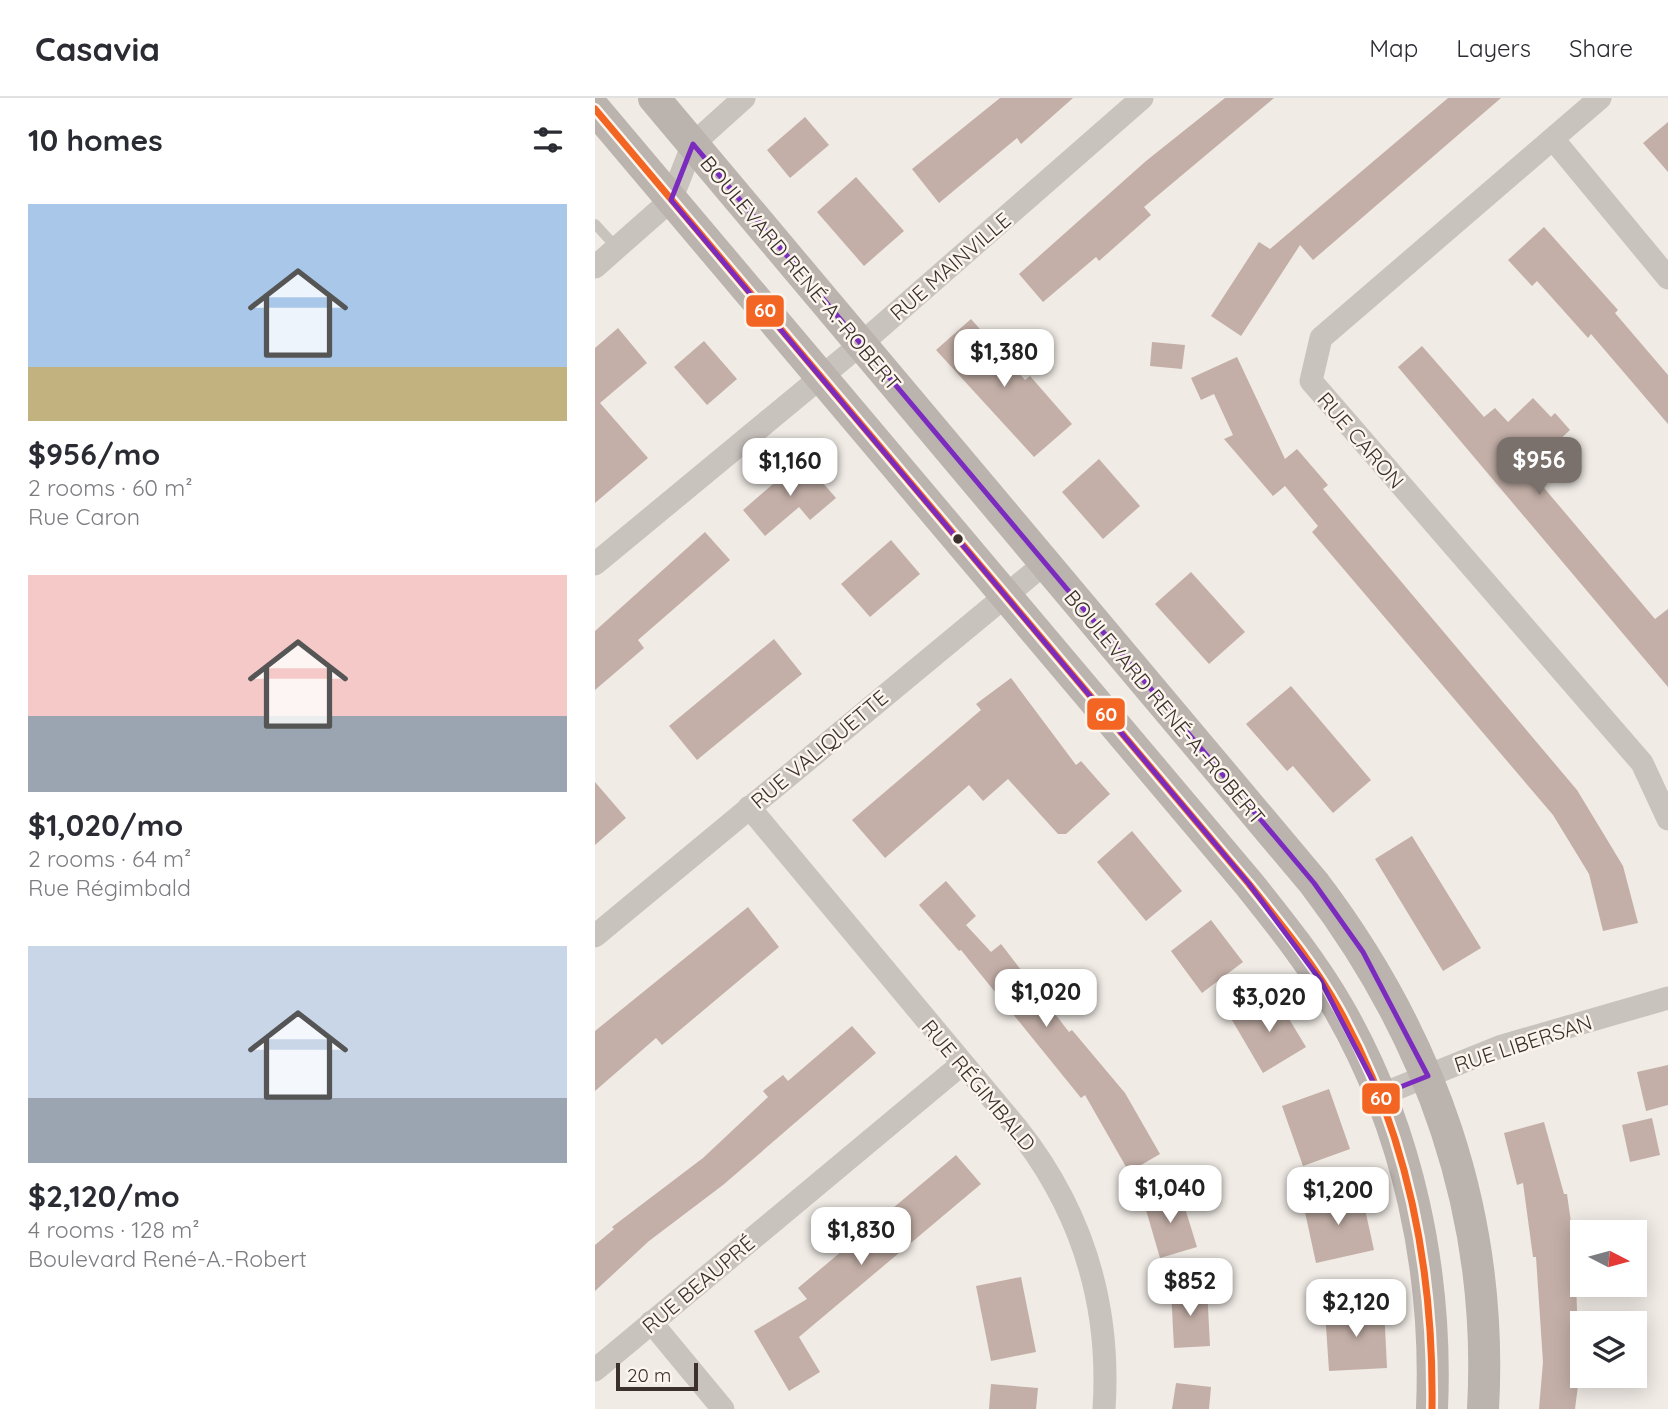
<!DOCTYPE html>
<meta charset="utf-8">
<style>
:root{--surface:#fff;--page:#f7f7f7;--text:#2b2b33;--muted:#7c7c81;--line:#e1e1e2;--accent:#7a716c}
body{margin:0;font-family:Quicksand,sans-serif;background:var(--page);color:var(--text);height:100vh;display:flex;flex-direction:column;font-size:26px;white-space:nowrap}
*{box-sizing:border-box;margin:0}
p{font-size:23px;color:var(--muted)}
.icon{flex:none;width:38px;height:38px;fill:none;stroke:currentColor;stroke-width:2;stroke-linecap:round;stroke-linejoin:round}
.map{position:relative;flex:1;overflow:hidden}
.details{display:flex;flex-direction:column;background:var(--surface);width:595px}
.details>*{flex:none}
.needle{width:46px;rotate:96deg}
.controls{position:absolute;left:975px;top:1122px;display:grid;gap:14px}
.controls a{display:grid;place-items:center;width:77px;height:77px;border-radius:0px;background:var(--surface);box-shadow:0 4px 18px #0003;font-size:35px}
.scale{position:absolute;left:21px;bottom:18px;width:82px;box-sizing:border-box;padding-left:7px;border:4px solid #3b302b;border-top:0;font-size:19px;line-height:24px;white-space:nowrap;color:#3b302b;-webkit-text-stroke:5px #fbf5ee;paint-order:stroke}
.price{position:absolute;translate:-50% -60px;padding:0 16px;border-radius:14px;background:#fff;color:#222;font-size:23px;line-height:46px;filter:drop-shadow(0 2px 4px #0008)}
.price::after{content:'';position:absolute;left:50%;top:42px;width:21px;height:16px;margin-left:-10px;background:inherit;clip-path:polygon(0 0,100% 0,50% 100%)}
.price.on{background:var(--accent);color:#fff}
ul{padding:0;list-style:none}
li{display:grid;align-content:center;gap:14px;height:371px;padding:0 28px}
li span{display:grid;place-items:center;height:217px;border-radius:0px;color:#555}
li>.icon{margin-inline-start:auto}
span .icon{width:126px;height:126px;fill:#fffc;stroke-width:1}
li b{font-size:30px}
h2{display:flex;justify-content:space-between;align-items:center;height:84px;padding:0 28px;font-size:30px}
header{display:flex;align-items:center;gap:42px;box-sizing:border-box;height:98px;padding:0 35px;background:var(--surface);border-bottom:2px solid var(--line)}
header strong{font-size:33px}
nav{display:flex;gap:38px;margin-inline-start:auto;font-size:24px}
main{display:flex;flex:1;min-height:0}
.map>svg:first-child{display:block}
.building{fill:#c3afa7}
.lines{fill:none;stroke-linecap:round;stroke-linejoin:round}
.lane{stroke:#c9c3be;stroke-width:10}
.street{stroke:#c9c3be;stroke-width:23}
.secondary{stroke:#bab3ae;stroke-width:32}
.bus-1-casing{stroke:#fbf5ee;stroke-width:12}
.bus-1{stroke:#f26522;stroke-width:7}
.marked{fill:none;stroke:#7b2cbf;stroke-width:5;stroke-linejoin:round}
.bus-dot{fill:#3b302b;stroke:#fbf5ee;stroke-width:2.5}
.labels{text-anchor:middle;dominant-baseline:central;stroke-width:5;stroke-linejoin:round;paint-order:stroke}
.street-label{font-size:21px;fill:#3b302b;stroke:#fbf5ee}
.line-badge{stroke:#fbf5ee;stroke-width:2.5}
.badge-label{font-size:19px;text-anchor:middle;font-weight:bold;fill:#fff}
</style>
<header>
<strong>Casavia</strong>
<nav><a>Map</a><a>Layers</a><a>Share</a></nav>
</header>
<main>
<section class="details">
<h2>10 homes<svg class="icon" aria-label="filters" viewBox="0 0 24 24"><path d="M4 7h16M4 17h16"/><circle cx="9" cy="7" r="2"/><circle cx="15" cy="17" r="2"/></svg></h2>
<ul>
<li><span style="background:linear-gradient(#a9c7e8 75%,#c2b280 0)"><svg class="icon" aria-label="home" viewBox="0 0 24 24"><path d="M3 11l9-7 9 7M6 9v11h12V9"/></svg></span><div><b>$956/mo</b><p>2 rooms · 60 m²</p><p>Rue Caron</p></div></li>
<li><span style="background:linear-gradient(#f6c9c9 65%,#9aa5b1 0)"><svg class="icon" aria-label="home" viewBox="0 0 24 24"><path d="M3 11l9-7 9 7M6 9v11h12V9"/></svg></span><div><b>$1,020/mo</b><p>2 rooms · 64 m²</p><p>Rue Régimbald</p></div></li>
<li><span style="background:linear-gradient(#c9d6e8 70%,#9aa5b1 0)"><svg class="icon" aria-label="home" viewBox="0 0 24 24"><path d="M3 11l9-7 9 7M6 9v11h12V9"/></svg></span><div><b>$2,120/mo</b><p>4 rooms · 128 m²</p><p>Boulevard René-A.-Robert</p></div></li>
</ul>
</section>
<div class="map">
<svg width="1073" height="1311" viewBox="0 0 1073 1311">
<rect width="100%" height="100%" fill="#f0ebe5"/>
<path class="building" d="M 405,0 L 478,0 L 426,46 L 422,40 L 344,105 L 317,71 Z
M 630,0 L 679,0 L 549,109 L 556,117 L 504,163 L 501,159 L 448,204 L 424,176 L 551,63 Z
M 853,0 L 906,0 L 718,162 L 705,147 L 646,238 L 616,218 L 664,144 L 675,151 Z
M 210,19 L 234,47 L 195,80 L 172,52 Z
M 1073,24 L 1073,74 L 1048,45 Z
M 261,79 L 309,133 L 269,168 L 222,114 Z
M 949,129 L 1023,212 L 1020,215 L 1073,277 L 1073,326 L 996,236 L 993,240 L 942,183 L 937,188 L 913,162 Z
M 376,221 L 430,282 L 435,278 L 477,326 L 439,359 L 341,252 Z
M 23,230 L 52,265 L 5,305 L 53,360 L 0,405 L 0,250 Z
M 109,243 L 142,281 L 112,307 L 79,269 Z
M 557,244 L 590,247 L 587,271 L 555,268 Z
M 827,248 L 889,319 L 900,310 L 913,324 L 938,300 L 956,319 L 960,315 L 975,332 L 933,371 L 1060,521 L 1073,511 L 1073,589 L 803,269 Z
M 642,259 L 690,361 L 702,351 L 733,387 L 728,391 L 982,692 L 1028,768 L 1043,825 L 1008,833 L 994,776 L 958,717 L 717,434 L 723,428 L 690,388 L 678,398 L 629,341 L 638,337 L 619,296 L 606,302 L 596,280 Z
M 207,361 L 241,400 L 215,422 L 204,409 L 170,438 L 148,412 Z
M 504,361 L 545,408 L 508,441 L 467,394 Z
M 110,434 L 135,462 L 43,542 L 49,550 L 0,592 L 0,533 Z
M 296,442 L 325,476 L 275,519 L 246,486 Z
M 596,474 L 650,534 L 614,566 L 560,506 Z
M 179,541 L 207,576 L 102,662 L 74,628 Z
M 416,580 L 481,667 L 486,663 L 515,696 L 471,736 L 463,736 L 413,681 L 388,703 L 374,687 L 290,760 L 257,722 L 386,612 L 381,606 Z
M 696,588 L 776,682 L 738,715 L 698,668 L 692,673 L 651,626 Z
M 0,684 L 31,720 L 0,747 Z
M 537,733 L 587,793 L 551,823 L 502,764 Z
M 817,738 L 886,850 L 848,873 L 780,761 Z
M 351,783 L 381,818 L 371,827 L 396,854 L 406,846 L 474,934 L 477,932 L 530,995 L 565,1056 L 534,1074 L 490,997 L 486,1000 L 366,852 L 364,853 L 324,807 Z
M 153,809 L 184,849 L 67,947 L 61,940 L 0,993 L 0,933 Z
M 616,822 L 648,864 L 607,895 L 576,853 Z
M 679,896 L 711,949 L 668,975 L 637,922 Z
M 257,928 L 281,955 L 128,1087 L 54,1143 L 0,1193 L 0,1147 L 19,1131 L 17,1129 L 108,1060 L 173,999 L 168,993 L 188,977 L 193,983 Z
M 1073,967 L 1073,1007 L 1051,1013 L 1042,974 Z
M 734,991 L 755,1051 L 708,1068 L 687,1008 Z
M 1057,1020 L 1065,1057 L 1035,1064 L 1027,1027 Z
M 949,1024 L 969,1096 L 972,1096 L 980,1153 L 982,1213 L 987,1213 L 987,1256 L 980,1311 L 944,1311 L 948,1264 L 941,1159 L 938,1159 L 928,1085 L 922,1087 L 909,1035 Z
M 361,1057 L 386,1086 L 204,1239 L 225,1274 L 194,1293 L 159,1233 L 212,1201 L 203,1190 Z
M 766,1093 L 779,1152 L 721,1165 L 708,1105 Z
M 585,1094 L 602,1149 L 565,1160 L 549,1105 Z
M 426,1179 L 441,1254 L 396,1263 L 381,1188 Z
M 612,1190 L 615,1248 L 579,1250 L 576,1192 Z
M 789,1209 L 792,1270 L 734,1273 L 730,1213 Z
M 581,1285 L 616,1289 L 614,1311 L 577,1311 Z
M 396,1286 L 443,1290 L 441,1311 L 394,1311 Z"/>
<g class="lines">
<path class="lane" d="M 0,126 L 22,150"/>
<path class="street" d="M 1005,0 L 726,240 L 716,283 L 1047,665 L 1073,721
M 958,41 L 1073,180
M 0,169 L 76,102 L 98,46 L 149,0
M 0,466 L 266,246 L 547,0
M 154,709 L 421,1029 C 487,1112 516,1205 509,1311
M 0,838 L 449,466
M 785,997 L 907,948 L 1073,900
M 56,1224 L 128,1311
M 0,1272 L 367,966"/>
<path class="secondary" d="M 59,0 L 719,785 C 836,939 899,1116 888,1311
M 0,11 L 654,786 C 686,826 718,866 744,911 C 813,1031 843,1173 837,1311"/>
<g class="bus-1-casing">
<path id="bus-1" d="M 0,11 L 654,786 C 686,826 719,866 744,911 C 813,1035 839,1170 837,1311"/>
</g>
<use href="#bus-1" class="bus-1"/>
</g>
<path class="marked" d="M 98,46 L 719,785 L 768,854 L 833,978 L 785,997 L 726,883 L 654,786 L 76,102 Z"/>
<circle class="bus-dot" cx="363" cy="441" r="6"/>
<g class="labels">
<g class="street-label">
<text transform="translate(355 168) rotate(-41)">RUE MAINVILLE</text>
<text transform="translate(206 175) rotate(50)">BOULEVARD RENÉ-A.-ROBERT</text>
<text transform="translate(766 342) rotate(49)">RUE CARON</text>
<text transform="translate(570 609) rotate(50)">BOULEVARD RENÉ-A.-ROBERT</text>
<text transform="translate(224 651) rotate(-40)">RUE VALIQUETTE</text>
<text transform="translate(928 945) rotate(-18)">RUE LIBERSAN</text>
<text transform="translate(384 987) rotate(50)">RUE RÉGIMBALD</text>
<text transform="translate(103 1186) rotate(-40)">RUE BEAUPRÉ</text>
</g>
</g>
<g class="line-badge">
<rect x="150" y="196" width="40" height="34" rx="7" fill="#f26522"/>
<rect x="491" y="599" width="40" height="34" rx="7" fill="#f26522"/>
<rect x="766" y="984" width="40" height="33" rx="7" fill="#f26522"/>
</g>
<g class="badge-label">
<text x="170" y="219">60</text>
<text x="511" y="623">60</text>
<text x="786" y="1007">60</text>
</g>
</svg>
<div class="controls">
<a><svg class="needle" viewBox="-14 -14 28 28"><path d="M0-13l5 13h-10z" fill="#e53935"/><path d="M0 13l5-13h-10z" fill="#7c7c81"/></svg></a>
<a><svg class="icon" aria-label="layers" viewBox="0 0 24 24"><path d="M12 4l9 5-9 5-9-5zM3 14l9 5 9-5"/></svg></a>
</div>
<div class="scale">20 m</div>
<b class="price" style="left:409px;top:291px">$1,380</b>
<b class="price on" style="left:944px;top:399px">$956</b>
<b class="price" style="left:195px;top:400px">$1,160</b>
<b class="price" style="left:451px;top:931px">$1,020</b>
<b class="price" style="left:674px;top:936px">$3,020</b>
<b class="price" style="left:575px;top:1127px">$1,040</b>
<b class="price" style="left:743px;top:1129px">$1,200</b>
<b class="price" style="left:266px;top:1169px">$1,830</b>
<b class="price" style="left:595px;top:1220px">$852</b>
<b class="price" style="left:761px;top:1241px">$2,120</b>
</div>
</main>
